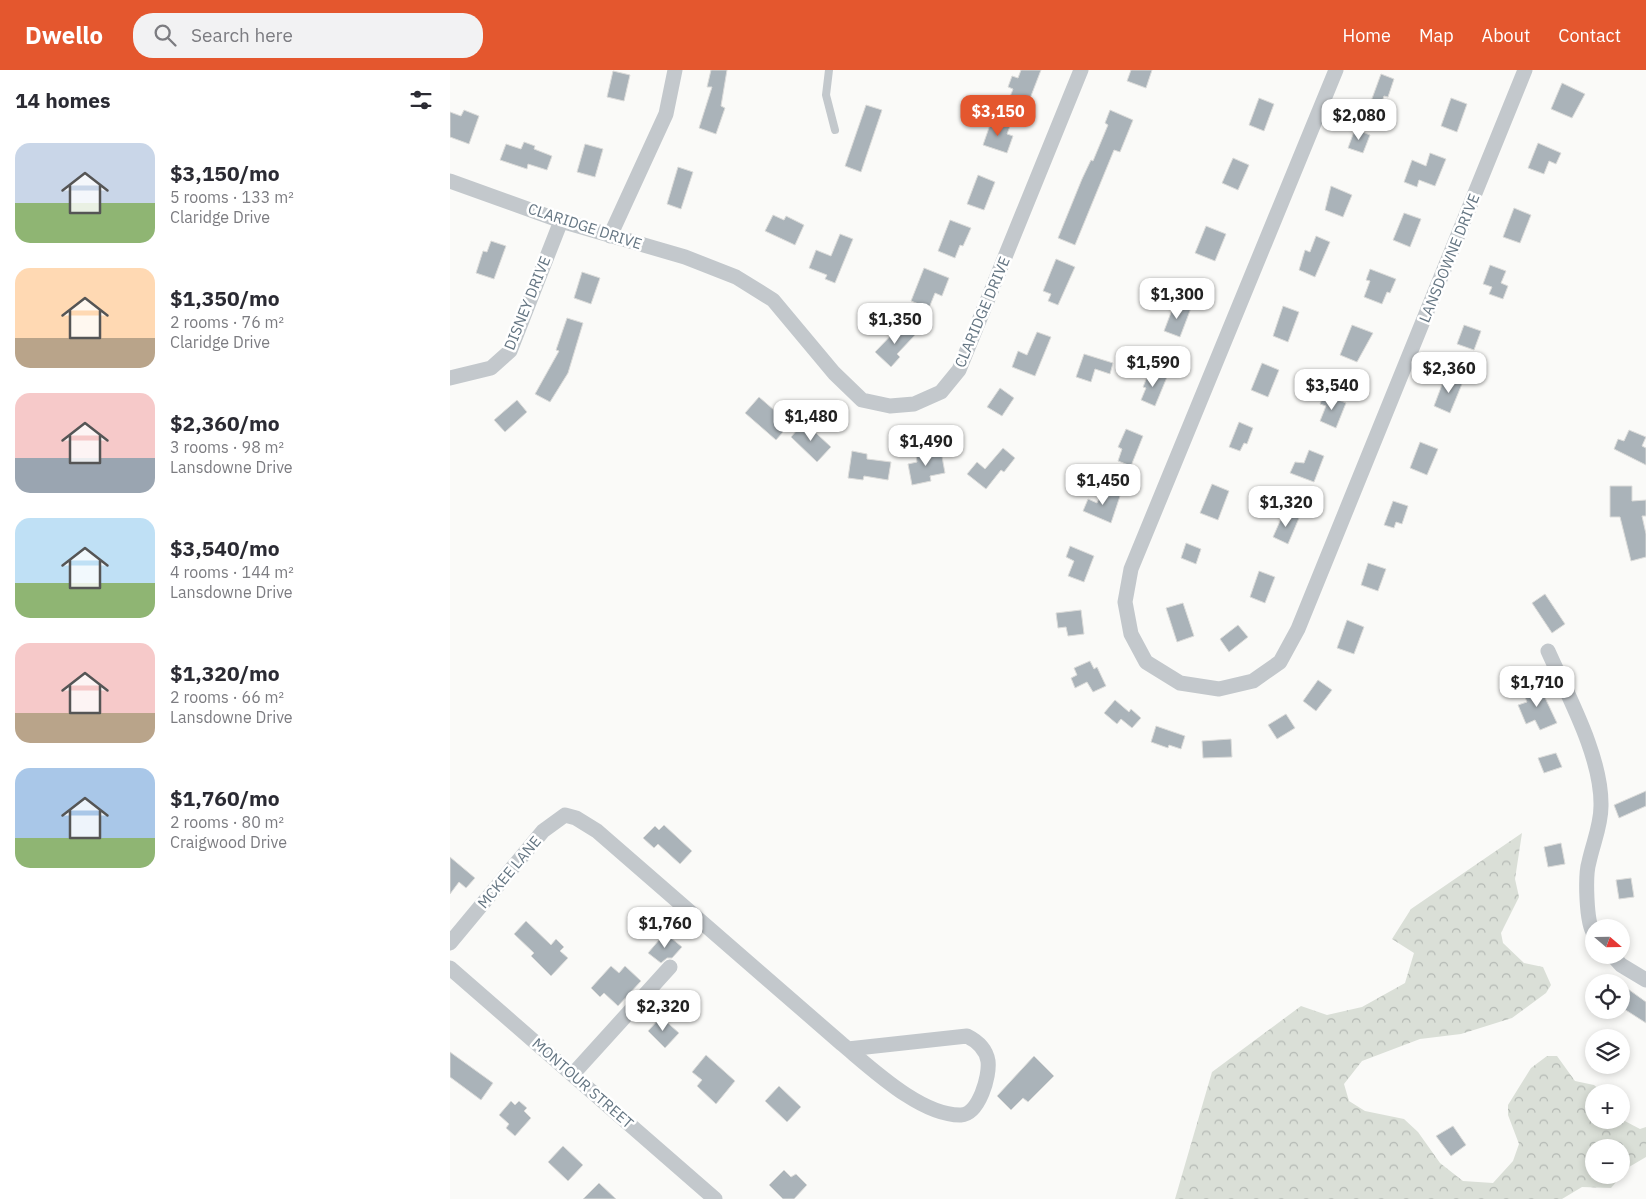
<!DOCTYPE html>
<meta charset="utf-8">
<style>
:root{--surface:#fff;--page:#f2f2f3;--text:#2b2b33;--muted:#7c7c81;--accent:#e4572e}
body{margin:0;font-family:"IBM Plex Sans",sans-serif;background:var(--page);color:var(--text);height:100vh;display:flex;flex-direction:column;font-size:19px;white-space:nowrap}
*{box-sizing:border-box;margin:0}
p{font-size:16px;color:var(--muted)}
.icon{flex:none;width:28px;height:28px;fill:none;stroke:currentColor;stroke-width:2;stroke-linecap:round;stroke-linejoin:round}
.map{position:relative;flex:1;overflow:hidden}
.details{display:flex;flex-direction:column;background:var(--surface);width:450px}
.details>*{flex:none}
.needle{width:32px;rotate:110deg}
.tools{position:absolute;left:1135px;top:849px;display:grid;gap:10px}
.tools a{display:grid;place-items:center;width:45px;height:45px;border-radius:50%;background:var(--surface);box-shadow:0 2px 8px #0003;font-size:25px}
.price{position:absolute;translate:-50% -42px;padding:0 11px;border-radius:10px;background:#fff;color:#222;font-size:16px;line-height:32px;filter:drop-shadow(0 1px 2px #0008)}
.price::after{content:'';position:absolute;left:50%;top:30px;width:15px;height:11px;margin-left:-8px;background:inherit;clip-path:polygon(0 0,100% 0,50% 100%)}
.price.selected{background:var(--accent);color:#fff}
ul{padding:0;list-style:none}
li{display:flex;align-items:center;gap:15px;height:125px;padding:0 15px}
li span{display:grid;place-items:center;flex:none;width:140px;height:100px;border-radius:15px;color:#555}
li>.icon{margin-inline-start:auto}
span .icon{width:60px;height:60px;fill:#fffc;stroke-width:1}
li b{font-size:21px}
h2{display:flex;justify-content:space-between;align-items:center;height:60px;padding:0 15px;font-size:21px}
header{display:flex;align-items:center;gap:30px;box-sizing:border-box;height:70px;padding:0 25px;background:var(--accent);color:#fff}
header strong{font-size:24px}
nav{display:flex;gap:28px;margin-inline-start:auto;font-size:18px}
.search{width:350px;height:45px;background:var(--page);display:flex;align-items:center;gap:12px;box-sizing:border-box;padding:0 18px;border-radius:20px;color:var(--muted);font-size:19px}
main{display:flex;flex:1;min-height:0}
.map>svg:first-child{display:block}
.forest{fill:url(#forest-crowns);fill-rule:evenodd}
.building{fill:#aab3b9;stroke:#dcdcda}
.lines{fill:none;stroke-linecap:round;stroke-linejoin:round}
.lane{stroke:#c3c8cc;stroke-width:8}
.street{stroke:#c3c8cc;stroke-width:15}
.labels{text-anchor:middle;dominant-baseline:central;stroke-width:5;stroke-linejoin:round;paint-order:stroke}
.street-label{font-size:15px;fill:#657683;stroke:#fff}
</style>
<header>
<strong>Dwello</strong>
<div class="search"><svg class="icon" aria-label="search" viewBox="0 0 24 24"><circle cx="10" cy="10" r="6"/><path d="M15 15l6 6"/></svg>Search here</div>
<nav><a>Home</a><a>Map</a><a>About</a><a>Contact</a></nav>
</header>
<main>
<section class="details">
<h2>14 homes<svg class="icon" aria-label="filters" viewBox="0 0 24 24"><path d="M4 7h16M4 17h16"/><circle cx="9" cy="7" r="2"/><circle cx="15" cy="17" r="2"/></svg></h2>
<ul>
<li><span style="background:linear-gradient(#c9d6e8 60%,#8fb573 0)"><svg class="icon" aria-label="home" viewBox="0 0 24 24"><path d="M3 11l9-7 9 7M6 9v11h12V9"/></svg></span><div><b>$3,150/mo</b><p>5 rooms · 133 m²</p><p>Claridge Drive</p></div></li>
<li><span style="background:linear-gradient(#ffd9b3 70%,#b9a48a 0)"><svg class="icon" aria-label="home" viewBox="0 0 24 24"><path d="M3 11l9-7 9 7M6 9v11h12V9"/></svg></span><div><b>$1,350/mo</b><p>2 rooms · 76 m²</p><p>Claridge Drive</p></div></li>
<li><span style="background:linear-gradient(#f6c9c9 65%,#9aa5b1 0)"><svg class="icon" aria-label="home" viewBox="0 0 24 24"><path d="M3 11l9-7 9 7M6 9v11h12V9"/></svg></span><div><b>$2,360/mo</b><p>3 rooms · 98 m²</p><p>Lansdowne Drive</p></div></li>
<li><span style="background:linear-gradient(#bfe0f5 65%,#8fb573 0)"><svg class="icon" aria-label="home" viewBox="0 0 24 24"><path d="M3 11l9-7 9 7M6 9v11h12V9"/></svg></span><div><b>$3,540/mo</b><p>4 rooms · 144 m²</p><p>Lansdowne Drive</p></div></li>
<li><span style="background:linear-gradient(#f6c9c9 70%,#b9a48a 0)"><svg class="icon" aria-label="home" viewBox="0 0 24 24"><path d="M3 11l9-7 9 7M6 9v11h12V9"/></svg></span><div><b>$1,320/mo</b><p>2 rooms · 66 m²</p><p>Lansdowne Drive</p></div></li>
<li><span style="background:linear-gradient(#a9c7e8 70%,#8fb573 0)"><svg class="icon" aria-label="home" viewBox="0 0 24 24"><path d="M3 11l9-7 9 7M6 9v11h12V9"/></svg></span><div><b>$1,760/mo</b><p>2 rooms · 80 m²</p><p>Craigwood Drive</p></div></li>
</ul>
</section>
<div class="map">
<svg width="1196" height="1129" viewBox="0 0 1196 1129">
<defs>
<pattern id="forest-crowns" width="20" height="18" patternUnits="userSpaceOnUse" patternTransform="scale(1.25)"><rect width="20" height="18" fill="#dadfd7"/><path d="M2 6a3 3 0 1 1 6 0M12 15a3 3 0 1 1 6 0" fill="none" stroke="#b4b9b4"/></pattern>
</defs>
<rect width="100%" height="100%" fill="#fafaf8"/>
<path class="forest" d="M 1072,763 L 1065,809 L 1069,827 L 1051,863 L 1053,873 L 1074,893 L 1093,897 L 1101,915 L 1096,923 L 1062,948 L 1011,964 L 970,969 L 912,991 L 894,1014 L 899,1031 L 915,1041 L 954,1049 L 968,1062 L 990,1093 L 1013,1111 L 1043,1113 L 1063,1091 L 1069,1074 L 1058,1045 L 1058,1035 L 1081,998 L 1097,986 L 1107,986 L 1125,1011 L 1144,1015 L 1151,1021 L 1144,1022 L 1144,1050 L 1171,1049 L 1190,1059 L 1196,1057 L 1196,1087 L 1179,1097 L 1161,1118 L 1132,1117 L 1112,1129 L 725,1129 L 762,1002 L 851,936 L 877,945 L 912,937 L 955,913 L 964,883 L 942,869 L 961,839 ZM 1144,1078 L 1171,1078 L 1171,1105 L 1144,1105 Z"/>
<path class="building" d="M 261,0 L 277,0 L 271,36 L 275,38 L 266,64 L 249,58 L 262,17 L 257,17 Z
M 571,0 L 591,0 L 576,39 L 558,32 L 563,19 L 558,17 L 562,6 L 568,8 Z
M 681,0 L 702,0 L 696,18 L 677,11 Z
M 163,1 L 180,5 L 174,31 L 157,27 Z
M 931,4 L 944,9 L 938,27 L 934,26 L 930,38 L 920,34 Z
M 1112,13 L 1135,24 L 1122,48 L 1101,39 Z
M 809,28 L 824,34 L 814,61 L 799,55 Z
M 1001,28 L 1017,34 L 1007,62 L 991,56 Z
M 416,35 L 432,40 L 411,102 L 395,96 Z
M 14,40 L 29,46 L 19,74 L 0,67 L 0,42 L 11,46 Z
M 660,40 L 683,50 L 670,82 L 664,80 L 625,175 L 608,168 L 632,109 L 641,90 L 643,91 L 658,55 L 655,53 Z
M 542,49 L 560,56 L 557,64 L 563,66 L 557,83 L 533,75 Z
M 905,59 L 920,65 L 913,83 L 898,78 Z
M 74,72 L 85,76 L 84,79 L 102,86 L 97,100 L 78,94 L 77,99 L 50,90 L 56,74 L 71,79 Z
M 1088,73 L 1111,83 L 1106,94 L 1099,91 L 1094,104 L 1078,98 Z
M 135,74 L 153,79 L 145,107 L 127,102 Z
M 980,83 L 996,89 L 985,116 L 969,110 L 967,117 L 954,112 L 962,90 L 976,96 Z
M 783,88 L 799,95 L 788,120 L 772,113 Z
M 228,97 L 243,102 L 231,139 L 217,134 Z
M 528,105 L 545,112 L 534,140 L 517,134 Z
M 881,116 L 902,125 L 893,147 L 875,140 Z
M 1064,138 L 1081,145 L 1070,173 L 1053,167 Z
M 954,143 L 971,149 L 960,177 L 943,170 Z
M 323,145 L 334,150 L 336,146 L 354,155 L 345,175 L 315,161 Z
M 500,150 L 521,158 L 513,176 L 510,175 L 505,188 L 488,181 Z
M 756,156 L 776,164 L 765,191 L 745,183 Z
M 390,164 L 403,169 L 385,213 L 375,209 L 377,205 L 359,198 L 366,180 L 381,186 Z
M 866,166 L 880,172 L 865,207 L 849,200 L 855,180 L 860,182 Z
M 41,171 L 56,176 L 44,209 L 26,203 L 33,181 L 37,182 Z
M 606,189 L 625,197 L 608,235 L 598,231 L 601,224 L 593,221 Z
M 1040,195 L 1056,201 L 1051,213 L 1058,216 L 1053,229 L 1039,224 L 1042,217 L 1033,214 Z
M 474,198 L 499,208 L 492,226 L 485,223 L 479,238 L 461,231 Z
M 920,199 L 946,209 L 940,223 L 937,222 L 932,234 L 914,227 L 920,211 L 916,210 Z
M 132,202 L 150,208 L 141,234 L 124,228 Z
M 725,232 L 741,238 L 730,267 L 714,261 Z
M 833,236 L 849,242 L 838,272 L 823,266 Z
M 117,248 L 133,253 L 118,303 L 100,332 L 85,324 L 109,281 L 106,280 Z
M 453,253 L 465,265 L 447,284 L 450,287 L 441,297 L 425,282 Z
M 902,255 L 923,263 L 907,292 L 890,285 Z
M 1014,255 L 1031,261 L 1024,280 L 1007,274 Z
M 587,262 L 601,267 L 585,306 L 562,297 L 568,281 L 577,285 Z
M 634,284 L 663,293 L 660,304 L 645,299 L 641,312 L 626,307 Z
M 812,293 L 829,300 L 818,327 L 801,320 Z
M 700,300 L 717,307 L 705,336 L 691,330 L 696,318 L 693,317 Z
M 1003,304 L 1014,309 L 1000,343 L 984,336 L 993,312 L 998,313 Z
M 550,318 L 564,328 L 552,346 L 537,337 Z
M 874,324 L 896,333 L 886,358 L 870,351 L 876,336 L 870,334 Z
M 309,327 L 340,354 L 326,370 L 295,343 Z
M 67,330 L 77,342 L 55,362 L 44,350 Z
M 354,352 L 381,377 L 367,392 L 341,367 Z
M 789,352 L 803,358 L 797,374 L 794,373 L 790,381 L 779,377 Z
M 676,359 L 693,366 L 681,396 L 668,391 L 672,379 L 668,377 Z
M 1179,360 L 1196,367 L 1192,376 L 1196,378 L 1196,395 L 1164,379 L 1168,369 L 1174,371 Z
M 970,372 L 988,379 L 977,405 L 960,398 Z
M 553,378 L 565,388 L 554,402 L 551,400 L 536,419 L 517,404 L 527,392 L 535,399 Z
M 859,380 L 874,386 L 864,412 L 840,403 L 845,392 L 854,393 Z
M 402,381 L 417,384 L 417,389 L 441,392 L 438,410 L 414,406 L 413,410 L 398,408 Z
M 491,381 L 495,403 L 480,406 L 481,411 L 462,415 L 458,394 L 467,392 L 466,385 Z
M 762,414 L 779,421 L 768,450 L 750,443 Z
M 1160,416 L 1182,416 L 1182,431 L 1196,430 L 1196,446 L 1192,446 L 1196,464 L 1196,487 L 1181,491 L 1170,447 L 1160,447 Z
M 654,418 L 670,426 L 661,453 L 633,441 L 638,429 L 647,433 Z
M 943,431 L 958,436 L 952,454 L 946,452 L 944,458 L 934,455 Z
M 834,442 L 849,448 L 838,474 L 823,467 Z
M 736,473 L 751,479 L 746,494 L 731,488 Z
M 620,476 L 644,486 L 634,512 L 618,506 L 624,491 L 616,487 Z
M 918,493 L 936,499 L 928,521 L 911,515 Z
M 809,501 L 825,507 L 815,533 L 800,527 Z
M 1095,524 L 1115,554 L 1102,563 L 1082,533 Z
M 733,533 L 744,566 L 727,572 L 716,538 Z
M 631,540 L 634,564 L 618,566 L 616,557 L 608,558 L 606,543 Z
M 897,550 L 914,557 L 904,584 L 887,578 Z
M 788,555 L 798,567 L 779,582 L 770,569 Z
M 640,591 L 644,599 L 647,597 L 656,616 L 643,622 L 637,612 L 625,618 L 621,608 L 627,605 L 624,598 Z
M 868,610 L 882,620 L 866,641 L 853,631 Z
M 1088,613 L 1107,653 L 1090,660 L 1085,650 L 1076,654 L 1068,635 L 1077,632 L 1072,620 Z
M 665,630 L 679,642 L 681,639 L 691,648 L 682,658 L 671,649 L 667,654 L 654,643 Z
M 836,644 L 845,658 L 827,669 L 818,655 Z
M 706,656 L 735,666 L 731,679 L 719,675 L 718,678 L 701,672 Z
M 781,669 L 782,687 L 753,688 L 752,671 Z
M 1106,683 L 1112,697 L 1094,703 L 1088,688 Z
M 1196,721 L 1196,736 L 1169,748 L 1164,735 Z
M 214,755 L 242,781 L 230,794 L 208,774 L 204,778 L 193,768 L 205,756 L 209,760 Z
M 1111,773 L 1115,794 L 1098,797 L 1094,777 Z
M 0,787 L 25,808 L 16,818 L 9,812 L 0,824 Z
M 1181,808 L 1184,827 L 1169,829 L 1166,810 Z
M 76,851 L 101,875 L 106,869 L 114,877 L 110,881 L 118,888 L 101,906 L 81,886 L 84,883 L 64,864 Z
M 215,863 L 232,877 L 222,888 L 217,888 L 211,893 L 198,883 Z
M 161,896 L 169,903 L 175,896 L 191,911 L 168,936 L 154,923 L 150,927 L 141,918 Z
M 1171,914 L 1196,932 L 1196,953 L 1171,937 Z
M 211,947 L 229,963 L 215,978 L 198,961 Z
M 0,982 L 43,1013 L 31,1030 L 0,1007 Z
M 256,985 L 285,1011 L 266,1034 L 247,1016 L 252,1010 L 242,1002 Z
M 584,986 L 604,1006 L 578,1032 L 573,1028 L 561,1040 L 547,1026 Z
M 329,1016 L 351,1037 L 337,1052 L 315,1031 Z
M 61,1031 L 65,1035 L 69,1031 L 77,1038 L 74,1041 L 81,1048 L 65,1066 L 56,1058 L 59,1054 L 49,1045 Z
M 1003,1056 L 1016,1075 L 1001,1086 L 986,1066 Z
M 113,1076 L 133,1095 L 118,1111 L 98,1092 Z
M 334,1100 L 341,1107 L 346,1104 L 357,1115 L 344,1129 L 333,1129 L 319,1115 Z
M 149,1113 L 166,1129 L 133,1129 Z"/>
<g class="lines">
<path class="lane" d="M 379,0 L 376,25 L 385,60"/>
<path class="street" d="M 886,0 L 681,499 L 675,532 L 681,564 L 696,592 L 730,613 L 769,619 L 803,611 L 830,592 L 848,559 L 1075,0
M 0,111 L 111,151 L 235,187 L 286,207 L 323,230 L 384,303 L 412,330 L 440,336 L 464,334 L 491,322 L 509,300 L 631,0
M 160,166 L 216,44 L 225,0
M 0,308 L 41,298 L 60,281 L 111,151
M 1098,581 C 1118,626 1152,687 1151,736 C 1151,756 1143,773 1139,792 C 1135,805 1136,853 1144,864
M 0,873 L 93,761 L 115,745 L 126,748 L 147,761 L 392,974 C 421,998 471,1046 511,1045 C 529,1044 540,1006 538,991 C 536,979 527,971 517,966 L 398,979
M 1162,885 L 1171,895 L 1196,910
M 0,898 L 265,1129
M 123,1004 L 220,897"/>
</g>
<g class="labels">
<g class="street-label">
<text transform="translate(135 156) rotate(18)">CLARIDGE DRIVE</text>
<text transform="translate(999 188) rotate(-68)">LANSDOWNE DRIVE</text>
<text transform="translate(77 233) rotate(-68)">DISNEY DRIVE</text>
<text transform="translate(532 242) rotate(-67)">CLARIDGE DRIVE</text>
<text transform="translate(59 802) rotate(-50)">MCKEE LANE</text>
<text transform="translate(133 1013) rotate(41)">MONTOUR STREET</text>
</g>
</g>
</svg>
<div class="tools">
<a><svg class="needle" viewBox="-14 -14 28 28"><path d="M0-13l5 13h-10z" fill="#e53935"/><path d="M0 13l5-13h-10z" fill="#7c7c81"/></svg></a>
<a><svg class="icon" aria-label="locate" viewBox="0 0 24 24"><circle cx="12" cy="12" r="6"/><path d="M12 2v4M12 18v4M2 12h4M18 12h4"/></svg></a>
<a><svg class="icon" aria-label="layers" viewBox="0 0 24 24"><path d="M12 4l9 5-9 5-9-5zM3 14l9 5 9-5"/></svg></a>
<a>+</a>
<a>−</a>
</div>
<b class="price selected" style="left:548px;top:67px">$3,150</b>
<b class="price" style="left:909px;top:71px">$2,080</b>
<b class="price" style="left:727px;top:250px">$1,300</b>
<b class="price" style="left:445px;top:275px">$1,350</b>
<b class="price" style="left:703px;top:318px">$1,590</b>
<b class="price" style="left:999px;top:324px">$2,360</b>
<b class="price" style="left:882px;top:341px">$3,540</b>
<b class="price" style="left:361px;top:372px">$1,480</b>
<b class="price" style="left:476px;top:397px">$1,490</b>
<b class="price" style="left:653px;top:436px">$1,450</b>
<b class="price" style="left:836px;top:458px">$1,320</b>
<b class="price" style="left:1087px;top:638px">$1,710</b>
<b class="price" style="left:215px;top:879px">$1,760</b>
<b class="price" style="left:213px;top:962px">$2,320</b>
</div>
</main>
